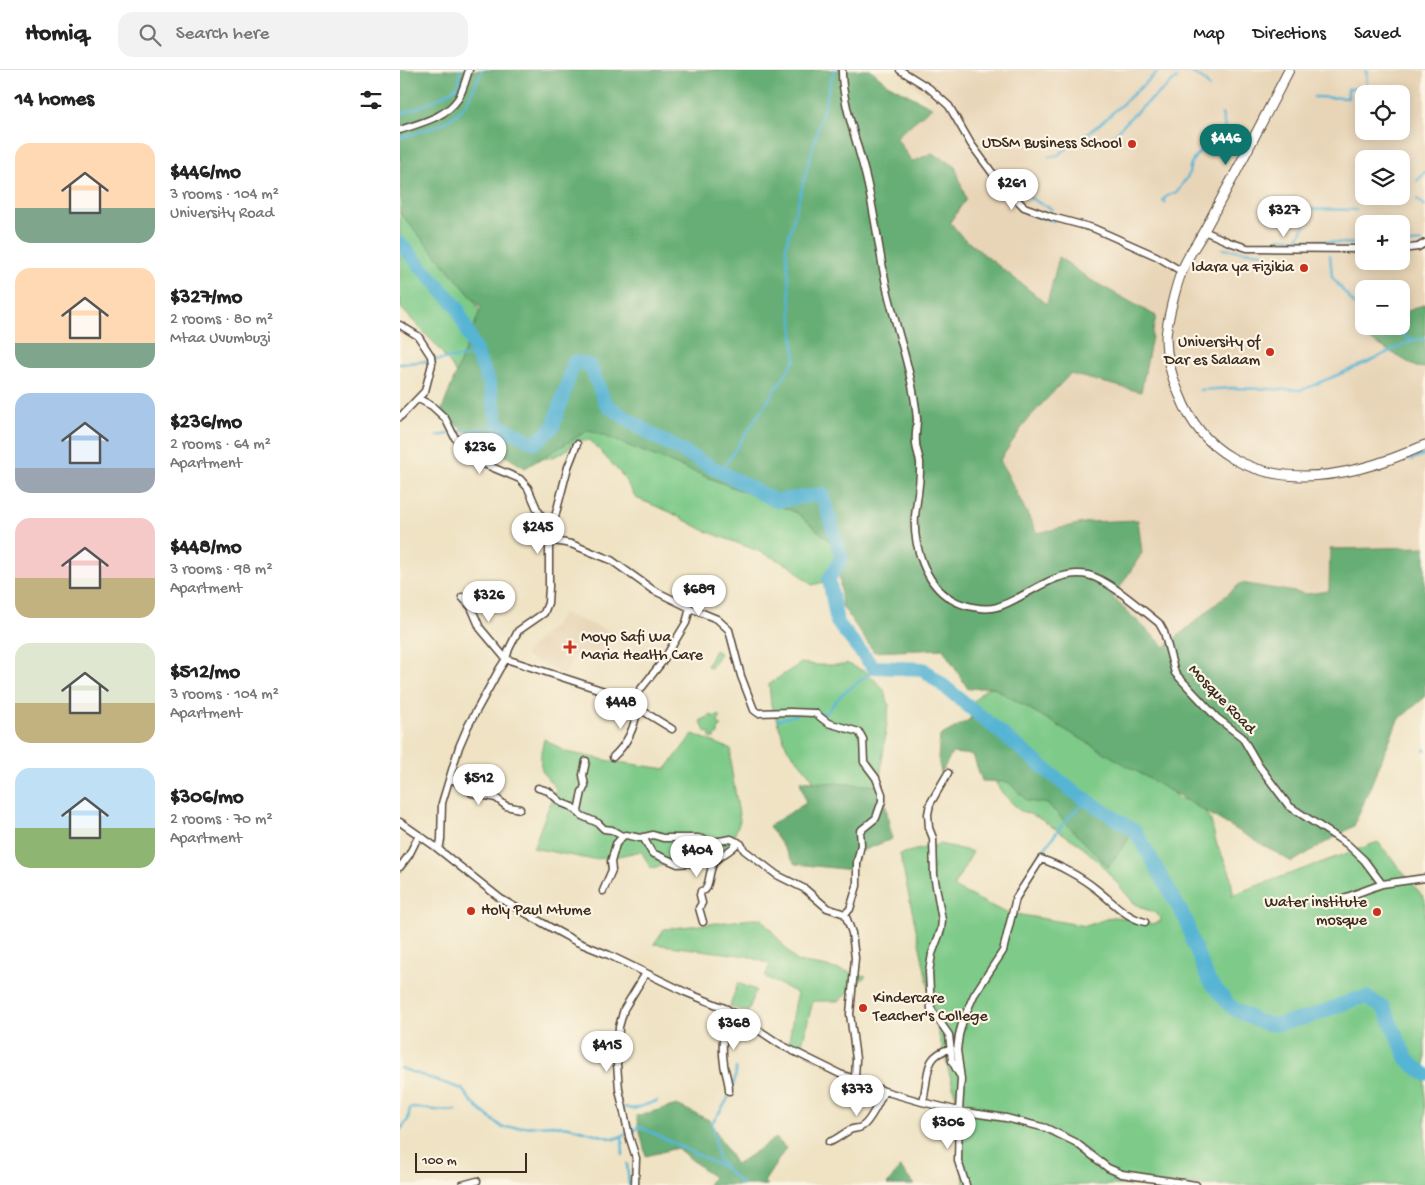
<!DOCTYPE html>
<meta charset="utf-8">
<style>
:root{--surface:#fff;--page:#f2f2f2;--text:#222;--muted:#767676;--line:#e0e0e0;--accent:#0f766e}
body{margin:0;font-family:"Gochi Hand",sans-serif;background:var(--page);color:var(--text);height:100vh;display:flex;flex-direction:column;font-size:19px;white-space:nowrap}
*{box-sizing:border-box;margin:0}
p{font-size:16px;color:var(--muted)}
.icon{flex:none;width:28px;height:28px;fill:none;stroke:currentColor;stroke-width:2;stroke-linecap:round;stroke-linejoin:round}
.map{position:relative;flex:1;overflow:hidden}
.details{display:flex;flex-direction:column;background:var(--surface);width:400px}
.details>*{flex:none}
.buttons{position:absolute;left:955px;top:15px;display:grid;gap:10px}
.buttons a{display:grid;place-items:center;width:55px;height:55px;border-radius:10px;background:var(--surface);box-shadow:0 2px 12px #0003;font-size:25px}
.scale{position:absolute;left:15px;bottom:12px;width:112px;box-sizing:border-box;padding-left:5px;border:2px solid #3b2a1e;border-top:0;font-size:14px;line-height:18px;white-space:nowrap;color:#3b2a1e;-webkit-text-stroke:4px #fcf5e5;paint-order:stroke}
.price{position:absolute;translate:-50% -42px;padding:0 11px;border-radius:18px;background:#fff;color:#222;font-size:16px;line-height:32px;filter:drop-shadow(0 1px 2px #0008)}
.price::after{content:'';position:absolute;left:50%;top:30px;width:15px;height:11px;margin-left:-8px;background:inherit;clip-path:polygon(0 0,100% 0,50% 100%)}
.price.on{background:var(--accent);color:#fff}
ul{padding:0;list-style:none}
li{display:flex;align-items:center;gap:15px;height:125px;padding:0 15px}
li span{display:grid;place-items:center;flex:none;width:140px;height:100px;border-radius:15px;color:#555}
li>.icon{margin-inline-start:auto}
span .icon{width:60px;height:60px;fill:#fffc;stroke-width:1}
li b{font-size:21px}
h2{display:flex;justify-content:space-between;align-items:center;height:60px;padding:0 15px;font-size:21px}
header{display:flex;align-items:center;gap:30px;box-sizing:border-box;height:70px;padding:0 25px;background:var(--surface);border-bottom:1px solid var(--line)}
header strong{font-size:24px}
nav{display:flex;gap:28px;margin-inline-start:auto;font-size:18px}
.search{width:350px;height:45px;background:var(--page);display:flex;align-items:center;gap:12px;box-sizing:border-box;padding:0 18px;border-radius:15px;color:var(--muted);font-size:19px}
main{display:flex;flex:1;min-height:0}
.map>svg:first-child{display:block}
.built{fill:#e8d5b7;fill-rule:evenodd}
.green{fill:#7eca89;stroke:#5c7a54}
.forest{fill:#66ae75;stroke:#506c4a}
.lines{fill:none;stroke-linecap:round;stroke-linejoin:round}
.stream{stroke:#56b4d4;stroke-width:2.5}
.river{stroke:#56b4d4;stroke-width:14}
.street-casing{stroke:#564637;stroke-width:9}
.secondary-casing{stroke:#564637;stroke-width:11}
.street{stroke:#fff;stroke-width:6}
.secondary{stroke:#fff;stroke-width:9}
.poi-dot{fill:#c8321e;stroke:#fcf5e5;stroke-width:2}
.labels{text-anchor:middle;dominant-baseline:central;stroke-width:4.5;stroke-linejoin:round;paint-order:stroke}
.poi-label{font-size:16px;fill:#3b2a1e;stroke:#fcf5e5;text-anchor:end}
.street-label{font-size:16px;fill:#3b2a1e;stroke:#fcf5e5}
</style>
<header>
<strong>Homiq</strong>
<div class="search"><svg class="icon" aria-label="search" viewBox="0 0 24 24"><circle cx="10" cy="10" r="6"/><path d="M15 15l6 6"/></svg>Search here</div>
<nav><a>Map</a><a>Directions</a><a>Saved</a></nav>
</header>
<main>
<section class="details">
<h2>14 homes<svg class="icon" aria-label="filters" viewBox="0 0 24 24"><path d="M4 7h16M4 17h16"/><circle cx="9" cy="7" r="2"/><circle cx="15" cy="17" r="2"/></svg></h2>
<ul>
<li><span style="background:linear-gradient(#ffd9b3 65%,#7fa58c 0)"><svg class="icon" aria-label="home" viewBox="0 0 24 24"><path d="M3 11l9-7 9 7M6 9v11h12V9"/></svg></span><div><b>$446/mo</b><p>3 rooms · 104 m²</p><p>University Road</p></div></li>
<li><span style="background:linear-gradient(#ffd9b3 75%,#7fa58c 0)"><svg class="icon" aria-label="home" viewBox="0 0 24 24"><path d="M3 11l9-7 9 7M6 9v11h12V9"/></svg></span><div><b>$327/mo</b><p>2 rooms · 80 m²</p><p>Mtaa Uvumbuzi</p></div></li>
<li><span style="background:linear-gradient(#a9c7e8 75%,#9aa5b1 0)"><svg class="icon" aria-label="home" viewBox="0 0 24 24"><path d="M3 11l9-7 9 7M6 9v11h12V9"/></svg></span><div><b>$236/mo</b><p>2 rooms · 64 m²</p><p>Apartment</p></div></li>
<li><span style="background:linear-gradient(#f6c9c9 60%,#c2b280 0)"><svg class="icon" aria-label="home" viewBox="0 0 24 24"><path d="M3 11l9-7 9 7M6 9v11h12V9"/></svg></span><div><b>$448/mo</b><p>3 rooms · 98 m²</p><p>Apartment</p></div></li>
<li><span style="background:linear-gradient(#dfe7d0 60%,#c2b280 0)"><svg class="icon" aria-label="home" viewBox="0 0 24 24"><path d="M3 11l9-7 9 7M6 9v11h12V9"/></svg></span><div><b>$512/mo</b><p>3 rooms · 104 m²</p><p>Apartment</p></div></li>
<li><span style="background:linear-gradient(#bfe0f5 60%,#8fb573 0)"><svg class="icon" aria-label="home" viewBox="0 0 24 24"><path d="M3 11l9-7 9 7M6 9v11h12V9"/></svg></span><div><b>$306/mo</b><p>2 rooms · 70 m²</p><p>Apartment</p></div></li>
</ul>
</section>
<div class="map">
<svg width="1025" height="1115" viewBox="0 0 1025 1115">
<rect width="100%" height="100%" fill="#fcf5e5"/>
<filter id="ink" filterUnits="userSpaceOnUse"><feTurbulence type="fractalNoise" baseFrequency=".02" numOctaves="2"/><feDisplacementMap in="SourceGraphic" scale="10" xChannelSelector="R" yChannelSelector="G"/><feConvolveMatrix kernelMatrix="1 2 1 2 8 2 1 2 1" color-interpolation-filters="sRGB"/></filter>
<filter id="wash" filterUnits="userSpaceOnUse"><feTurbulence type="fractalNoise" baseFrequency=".0096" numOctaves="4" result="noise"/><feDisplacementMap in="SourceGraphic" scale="20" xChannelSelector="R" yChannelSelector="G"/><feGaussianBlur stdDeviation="1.12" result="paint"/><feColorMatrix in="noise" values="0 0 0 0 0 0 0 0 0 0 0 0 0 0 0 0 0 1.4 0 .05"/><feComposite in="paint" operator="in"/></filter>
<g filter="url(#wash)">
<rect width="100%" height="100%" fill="#efe3c4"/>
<path class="built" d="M 502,0 L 1025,0 L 1025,234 L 1001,244 L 1001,219 L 964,219 L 964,256 L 982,256 L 966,267 L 1016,297 L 1025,298 L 1025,477 L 930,479 L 930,521 L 907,524 L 841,513 L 765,578 L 713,528 L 742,483 L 688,452 L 637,463 L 600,390 L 627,350 L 670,303 L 689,209 L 659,188 L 647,235 L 562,167 L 550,152 L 496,67 L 532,36 ZM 964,24 L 1001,24 L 1001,61 L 964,61 ZM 964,89 L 1001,89 L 1001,126 L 964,126 ZM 964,154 L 1001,154 L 1001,191 L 964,191 Z
M 163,543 L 211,562 L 206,587 L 202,592 L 175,584 L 165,606 L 124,586 L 137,570 L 155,555 Z"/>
<path class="green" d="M 0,140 L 57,198 L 86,253 L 151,342 L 432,416 L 442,493 C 432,509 431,511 412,515 L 390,496 L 361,482 L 303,460 L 270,442 L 236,428 L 222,405 L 190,370 L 176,371 C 163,385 154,388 135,390 L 62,318 L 53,298 L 37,276 L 0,237 Z
M 315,580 L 320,583 L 311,598 L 307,596 Z
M 401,593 L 418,595 L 444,595 L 446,593 L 468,603 L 484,620 L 489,635 L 480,710 L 480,725 L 447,757 L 406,700 L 387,678 L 371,635 L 369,614 Z
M 600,611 L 768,716 L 777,728 L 800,734 L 811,751 L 816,772 L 830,803 L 833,822 L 831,825 L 978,772 L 1025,829 L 1025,1115 L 564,1115 L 557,1031 L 539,966 L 500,784 L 540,774 L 573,782 L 553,817 L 604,842 L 686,856 L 712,847 L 729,848 L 752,854 L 762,850 L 755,843 L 742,838 L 733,832 L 700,793 L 679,774 L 637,747 L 619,740 L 603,724 L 587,699 L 569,653 L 574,631 L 582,622 Z
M 312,645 L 313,647 L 318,645 L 321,647 L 318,652 L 321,657 L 318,660 L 318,664 L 315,666 L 315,668 L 310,668 L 310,662 L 306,663 L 300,651 Z
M 293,664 L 331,679 L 331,697 L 340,751 L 328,782 L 251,798 L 241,781 L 210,788 L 189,789 L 133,778 L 156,718 C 137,699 139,694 144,669 L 166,682 L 211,691 L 266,699 Z
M 361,848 L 397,892 L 423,896 L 466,906 L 439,931 L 413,931 L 401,978 L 389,971 L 397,923 L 365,907 L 370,894 L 347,886 L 254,874 L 264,859 Z
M 338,913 L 356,920 L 348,942 L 330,936 Z
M 461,1011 L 481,1022 L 468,1034 L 465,1035 L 461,1033 C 460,1025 462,1019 461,1011 Z"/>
<path class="forest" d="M 0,0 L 471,0 L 489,15 L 532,37 L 496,67 L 512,92 L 532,83 L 555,96 L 566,129 L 550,152 L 562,167 L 647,234 L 659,187 L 689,209 L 756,246 L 741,322 L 670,304 L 627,350 L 600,390 L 637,463 L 688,452 L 738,450 L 742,483 L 713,528 L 765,577 L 841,513 L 907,524 L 929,521 L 930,479 L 1025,477 L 1025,627 L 998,650 L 954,756 L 892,792 L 592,617 L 568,619 L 543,579 L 474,582 L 442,536 L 437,477 L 397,443 L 189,360 L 125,398 L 40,345 L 81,238 L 0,143 Z
M 1025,234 L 1025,298 L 1016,297 L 966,267 L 982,256 L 1001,256 L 1001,244 Z
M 576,646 L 732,764 L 708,797 L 648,734 L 627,731 L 608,712 L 582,711 L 573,685 L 552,683 L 541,703 L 538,688 L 540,666 Z
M 400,711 L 482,716 L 492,769 L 459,782 L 453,800 L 395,794 L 369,756 L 406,733 Z
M 277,1035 L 309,1050 L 336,1095 L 376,1068 L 386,1078 L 364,1112 L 367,1115 L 308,1115 L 313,1107 L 277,1078 L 246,1086 L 236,1046 Z
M 500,1097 L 514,1115 L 487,1115 Z"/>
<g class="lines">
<path class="stream" d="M 787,0 L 804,10 L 809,17
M 914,27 L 948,28 L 948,19 L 967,19 L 966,0
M 0,44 C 22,37 41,29 59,15 L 60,0
M 0,68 C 24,60 53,55 67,32 C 73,22 77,10 82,0
M 707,72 L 734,44 L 777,8
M 649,87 L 658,85 L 700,54 L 760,0
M 608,104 C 617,122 635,132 652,139
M 789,104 C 789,83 814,73 825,57 L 822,44
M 1017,111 L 1025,102
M 608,127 L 626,143 L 654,151
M 1017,129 L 1025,136
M 765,133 L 763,130 L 767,126 L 777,122 L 788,106
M 878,168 C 907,168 935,174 964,174
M 898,168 L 904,157 L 909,140 L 911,139 L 956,140
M 1001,174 L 1022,172
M 823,179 L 863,183
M 930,185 L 932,207 L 964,246
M 982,256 L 1013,270 L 1025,269
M 0,294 L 79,285
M 800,320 L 831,318 L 902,320 L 968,292 L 1013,270
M 37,366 L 98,355
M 1011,390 L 1025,384
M 321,401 L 395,290 L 386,176 L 434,0
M 419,643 L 426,643 L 441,625 L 478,597
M 378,650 L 396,645
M 1024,680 L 1025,680
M 641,784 L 664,752 L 687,730
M 0,998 L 62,1019 L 70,1030 L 79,1039 L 103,1058 L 152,1055 L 169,1057 L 214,1069 L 235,1061 L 238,1056 L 325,1098 L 343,1115
M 224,1037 L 233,1039 L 257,1031
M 228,1052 L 235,1061
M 0,1060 L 8,1050 L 10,1038 C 26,1037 40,1043 56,1040
M 222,1066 L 223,1085
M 227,1094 L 229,1115
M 324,1097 L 317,1086 L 312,1053 C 324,1036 336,1020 336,998"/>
<path class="river" d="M 0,173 L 57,237 L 89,313 L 98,355 L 135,373 L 153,357 L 174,292 L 190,295 L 206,335 L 254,366 L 376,431 L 422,424 L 442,487 L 429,509 L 437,552 L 473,597 L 523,599 L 671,720 L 736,762 L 787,852 L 792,871 L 809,911 L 831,937 L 855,950 L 867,954 L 880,954 L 909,947 L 953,930 L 966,927 L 984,938 L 1008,991 L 1025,1004"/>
</g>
</g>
<g filter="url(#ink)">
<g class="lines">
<g class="street-casing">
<path id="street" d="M 442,0 C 441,29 459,78 466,107 C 475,144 479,182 487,219 C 497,262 513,304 517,349 C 517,357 515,365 516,373 C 516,379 519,385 520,392 C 521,410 517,429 515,446 C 513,475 525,514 551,529 C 562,536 584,541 597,537 C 625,529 655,498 688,505 C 709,510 741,539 759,553 L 764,562 L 775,603 L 817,648 L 842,667 L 859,696 L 889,736 L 947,774 L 964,790 L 982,814
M 500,0 L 529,18 L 549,36 L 571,74 L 596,108 L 624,137 L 652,147 L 693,158 L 756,186 L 781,201
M 0,60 C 20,53 45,48 58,29 C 63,21 66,9 69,0
M 804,161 L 829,172 L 847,178 L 964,179
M 1001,179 L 1018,177 L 1025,173
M 0,255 L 18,266 L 31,286 L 32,294 L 25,321 L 0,347
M 19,329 L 32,336 L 45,348 L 55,368 L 77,391 L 120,409 L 128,418 L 137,439 L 147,455 L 149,470 L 171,474 L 211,490 L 253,520 L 290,538 L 286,553 L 263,591 L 232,630
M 62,527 L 71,537 L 80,558 L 106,589 L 232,630 L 238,638 L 272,659
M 290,538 L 317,549 L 329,560 L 341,606 L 354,640 L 358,643 L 390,642 L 415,643 L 428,653 L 459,662 L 463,669 L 464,692 L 476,708 L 482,724 L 482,731 L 476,748 L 460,761 L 461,775 L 457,792 L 457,816 L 450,839 L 445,844
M 213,687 C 228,673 234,658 238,638
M 548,703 L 530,734 L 528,744 L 529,758 L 533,768 L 534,805 L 542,850 L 541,860 L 532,884 L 529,902 L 531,939 L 549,965 L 552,991 L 559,1004
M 51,708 L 72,723 L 96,728 L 106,736 L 120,739
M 138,718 L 148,721 L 162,733 L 172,737 L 182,746 L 198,753 L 204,759 L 212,760 L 222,766 L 226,765 L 240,768 L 253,765 L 263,768 L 298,768 L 313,772 L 331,769 L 341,774 L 344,780 L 377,805 L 405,819 L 427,838 L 445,844 L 452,863 L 455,888 L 450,944 L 456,989 L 455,1009
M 178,741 L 182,722 L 185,716 L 183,705 L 186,691
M 0,752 L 33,775 L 101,829 L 155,860 L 177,872 L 209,885 L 285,922 L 327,939 L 381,975 L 440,1004 L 455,1009 L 484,1021 L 522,1032 L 559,1041 L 606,1048 L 646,1058 L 675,1072 L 708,1098 L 722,1104 L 796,1115
M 243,767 L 252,783 L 278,794 L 315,791
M 39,779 L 41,770 L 42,733 L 59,677 L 68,656 L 100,598 L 106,589 L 109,579 L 118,561 L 144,543 L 148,533 L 149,517 L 149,470 L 168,397 L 177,374
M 0,797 L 9,785 L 19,765
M 203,821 L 212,800 L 211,792 L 216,774 L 223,766
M 936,831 L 982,814 L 1025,808
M 303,852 L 299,838 L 302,833 L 300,825 L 301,821 L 305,820 C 311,812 308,798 316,790 C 323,783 331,782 338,772
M 327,939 C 324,957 321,975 324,994 C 325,1003 329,1011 329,1021
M 522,1032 C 525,1028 524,1025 525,1020 C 529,998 526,986 551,978
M 429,1072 C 438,1069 442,1064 450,1060 C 453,1058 458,1059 461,1057 C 470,1053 480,1030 484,1021
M 62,1115 L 77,1111
M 235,1115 L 236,1088 L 229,1066 L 219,1019 L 217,994 L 219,957 L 224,939 L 246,903
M 566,1115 L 558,1091 L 559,1041 L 561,1009 L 557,980 L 559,965 L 563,950 L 574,925 L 603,881 L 616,828 L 641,789 C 659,795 681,807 696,819 C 713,832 725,847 745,852"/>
</g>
<g class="secondary-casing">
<path id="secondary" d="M 889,0 C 871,35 853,70 835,104 C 823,125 812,147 800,168 C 794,178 786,189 782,201 C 776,214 767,252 766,267 C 766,287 772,308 780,326 C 790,352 808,374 832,388 C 892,422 966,402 1025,375"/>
</g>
<use href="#street" class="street"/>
<use href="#secondary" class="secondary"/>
</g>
</g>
<g class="poi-dot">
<circle cx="732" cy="74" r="5"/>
<circle cx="904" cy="198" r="5"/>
<circle cx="870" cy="282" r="5"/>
<path d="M167.5 569.5h5v5h5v5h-5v5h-5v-5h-5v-5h5z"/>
<circle cx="71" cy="841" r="5"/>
<circle cx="977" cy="842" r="5"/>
<circle cx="463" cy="938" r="5"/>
</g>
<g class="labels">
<g class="poi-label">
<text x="722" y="74">UDSM Business School</text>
<text x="894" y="198">Idara ya Fizikia</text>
<text x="860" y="273">University of<tspan x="860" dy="18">Dar es Salaam</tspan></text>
<text x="181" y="568" text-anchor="start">Moyo Safi Wa<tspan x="181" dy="18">Maria Health Care</tspan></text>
<text x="967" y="833">Water institute<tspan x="967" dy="18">mosque</tspan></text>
<text x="81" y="841" text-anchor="start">Holy Paul Mtume</text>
<text x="473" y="929" text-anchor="start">Kindercare<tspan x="473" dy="18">Teacher's College</tspan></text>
</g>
<g class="street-label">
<text transform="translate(821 630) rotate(46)">Mosque Road</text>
</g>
</g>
</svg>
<div class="buttons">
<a><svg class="icon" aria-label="locate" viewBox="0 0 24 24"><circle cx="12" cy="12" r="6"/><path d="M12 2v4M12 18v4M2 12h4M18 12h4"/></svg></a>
<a><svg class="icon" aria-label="layers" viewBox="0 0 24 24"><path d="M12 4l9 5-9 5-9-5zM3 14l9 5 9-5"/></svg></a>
<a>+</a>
<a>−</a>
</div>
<div class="scale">100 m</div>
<b class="price on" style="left:826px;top:96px">$446</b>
<b class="price" style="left:612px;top:141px">$261</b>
<b class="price" style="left:884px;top:168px">$327</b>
<b class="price" style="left:80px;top:405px">$236</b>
<b class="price" style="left:138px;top:485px">$245</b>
<b class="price" style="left:299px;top:547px">$689</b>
<b class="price" style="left:89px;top:553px">$326</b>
<b class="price" style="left:221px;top:660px">$448</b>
<b class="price" style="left:79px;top:736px">$512</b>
<b class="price" style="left:297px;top:808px">$404</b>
<b class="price" style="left:334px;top:981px">$368</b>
<b class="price" style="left:207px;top:1003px">$415</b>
<b class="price" style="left:457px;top:1047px">$373</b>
<b class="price" style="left:548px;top:1080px">$306</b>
</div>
</main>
